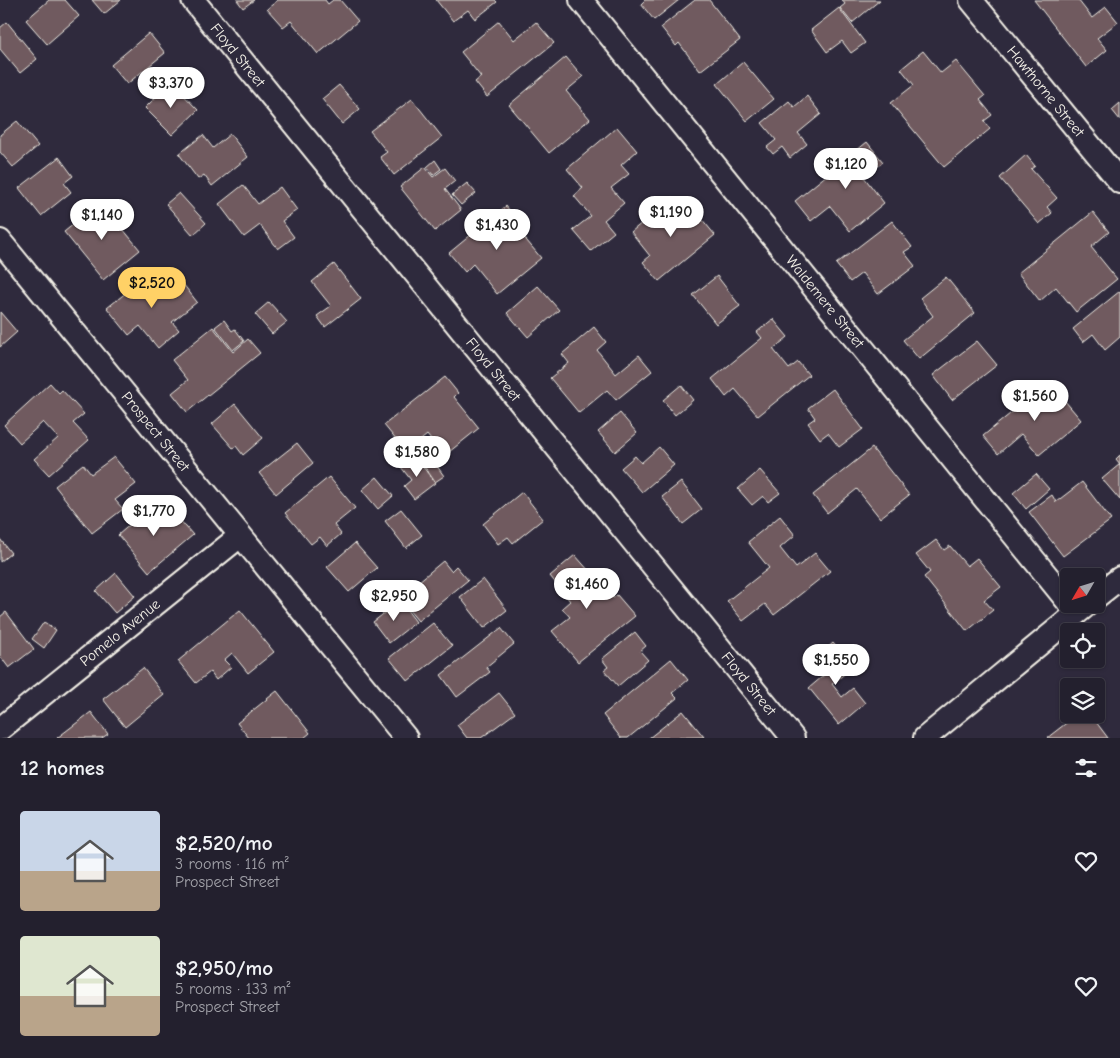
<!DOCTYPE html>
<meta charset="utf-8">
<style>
:root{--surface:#23202e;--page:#2b2836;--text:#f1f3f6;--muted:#a3a3aa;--line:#403e4a;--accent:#ffd166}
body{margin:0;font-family:"Comic Neue",sans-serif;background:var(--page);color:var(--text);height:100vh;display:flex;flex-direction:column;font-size:19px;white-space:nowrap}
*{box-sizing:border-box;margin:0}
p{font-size:16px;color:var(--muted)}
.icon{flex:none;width:28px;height:28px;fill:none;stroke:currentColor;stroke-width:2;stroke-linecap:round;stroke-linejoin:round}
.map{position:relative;height:738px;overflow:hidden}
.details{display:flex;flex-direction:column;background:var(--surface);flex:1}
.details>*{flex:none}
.needle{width:32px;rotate:231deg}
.controls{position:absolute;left:1060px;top:568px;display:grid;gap:10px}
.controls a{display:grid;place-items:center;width:45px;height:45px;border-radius:5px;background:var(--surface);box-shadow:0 1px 4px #0004,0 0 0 1px var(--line);font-size:25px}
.price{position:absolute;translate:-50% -42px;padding:0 11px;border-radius:18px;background:#fff;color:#222;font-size:16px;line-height:32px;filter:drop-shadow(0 1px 2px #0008)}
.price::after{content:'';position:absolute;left:50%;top:30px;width:15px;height:11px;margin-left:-8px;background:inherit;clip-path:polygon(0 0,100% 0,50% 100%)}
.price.selected{background:var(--accent);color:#111}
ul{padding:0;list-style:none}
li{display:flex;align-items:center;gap:15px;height:125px;padding:0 20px}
li span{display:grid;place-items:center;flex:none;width:140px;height:100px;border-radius:5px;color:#555}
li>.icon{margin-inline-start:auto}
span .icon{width:60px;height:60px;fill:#fffc;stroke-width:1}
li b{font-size:21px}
h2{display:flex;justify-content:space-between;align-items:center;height:60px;padding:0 20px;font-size:21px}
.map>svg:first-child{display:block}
.building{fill:#705a5e;stroke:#f4f1e8}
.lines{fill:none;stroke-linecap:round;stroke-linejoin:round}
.minor-casing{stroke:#f4f1e8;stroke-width:26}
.minor{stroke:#2f2a3d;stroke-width:22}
.labels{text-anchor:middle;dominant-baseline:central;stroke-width:4;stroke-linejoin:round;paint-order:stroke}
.street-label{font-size:15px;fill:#f4f1e8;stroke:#2f2a3d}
</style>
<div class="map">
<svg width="1120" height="738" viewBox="0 0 1120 738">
<rect width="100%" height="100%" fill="#2f2a3d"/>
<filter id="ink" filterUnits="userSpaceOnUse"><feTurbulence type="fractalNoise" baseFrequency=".02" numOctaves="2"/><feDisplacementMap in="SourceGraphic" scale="10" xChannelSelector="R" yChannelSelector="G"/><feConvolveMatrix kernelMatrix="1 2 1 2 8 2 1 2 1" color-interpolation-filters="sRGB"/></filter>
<g filter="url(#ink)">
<path class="building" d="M 49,0 L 65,0 L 79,16 L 47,44 L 26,20 Z
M 92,0 L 121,0 L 104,14 Z
M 237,0 L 254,0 L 243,8 Z
M 278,0 L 325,0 L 328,4 L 333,0 L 340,0 L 358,21 L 318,54 L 291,21 L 283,27 L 267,9 Z
M 436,0 L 495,0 L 497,2 L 475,19 L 468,10 L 453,21 Z
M 645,0 L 679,0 L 654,20 L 641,4 Z
M 695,0 L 709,0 L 740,40 L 700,71 L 679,43 L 676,46 L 661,27 Z
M 842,0 L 880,0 L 852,23 L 840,8 L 845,4 Z
M 1034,0 L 1078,0 L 1092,18 L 1106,7 L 1118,22 L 1097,38 L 1107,50 L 1086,67 Z
M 839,8 L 865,43 L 851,53 L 842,41 L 827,52 L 811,30 Z
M 499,21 L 514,40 L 536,22 L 554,43 L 487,97 L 475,82 L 481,77 L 461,52 Z
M 7,22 L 37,59 L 20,73 L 0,49 L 0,28 Z
M 149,33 L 165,53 L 127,84 L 111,65 Z
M 923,51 L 941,73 L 956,61 L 985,96 L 980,100 L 992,115 L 984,121 L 990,129 L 944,167 L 891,103 L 914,85 L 901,69 Z
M 566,57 L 583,77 L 566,91 L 590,119 L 549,153 L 509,105 Z
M 743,62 L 774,99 L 747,121 L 717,84 Z
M 171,82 L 198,110 L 172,135 L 145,108 Z
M 339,85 L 360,109 L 342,124 L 322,99 Z
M 807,96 L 821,114 L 798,133 L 807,144 L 790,158 L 782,147 L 773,154 L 767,147 L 776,140 L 762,123 L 789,101 L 794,107 Z
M 412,99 L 442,137 L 394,175 L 380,157 L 387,152 L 370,131 Z
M 1120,103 L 1120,120 L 1112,110 Z
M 17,121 L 38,146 L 13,167 L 0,152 L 0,135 Z
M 617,127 L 637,151 L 621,165 L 629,174 L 611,188 L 624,203 L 604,220 L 614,232 L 591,251 L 573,230 L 591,216 L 574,196 L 583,188 L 567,169 Z
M 230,134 L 248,157 L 212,186 L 204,175 L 198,179 L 179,154 L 203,135 L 213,148 Z
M 867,142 L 883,162 L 864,177 L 884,203 L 850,231 L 830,206 L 811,221 L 795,201 Z
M 1026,155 L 1035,166 L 1031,169 L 1057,198 L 1047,207 L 1052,213 L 1039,224 L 1000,178 Z
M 59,157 L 73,176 L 64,183 L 71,192 L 41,216 L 19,188 Z
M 435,160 L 441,169 L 433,175 L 427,167 Z
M 425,167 L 433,177 L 445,168 L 455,181 L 445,189 L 461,210 L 435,231 L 400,187 Z
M 467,183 L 476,193 L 461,205 L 452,195 Z
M 243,185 L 258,204 L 280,187 L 297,210 L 282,221 L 294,237 L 278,249 L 260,225 L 244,237 L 219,204 Z
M 179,193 L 206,223 L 193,235 L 166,204 Z
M 673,197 L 689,217 L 696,212 L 715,235 L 659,281 L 643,262 L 650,256 L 631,232 Z
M 101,202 L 140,250 L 103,280 L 64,232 Z
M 506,206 L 526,231 L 522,235 L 541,258 L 497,294 L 473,264 L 465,272 L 449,253 Z
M 1093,212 L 1109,232 L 1091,247 L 1117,279 L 1076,312 L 1056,287 L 1040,301 L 1018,273 Z
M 892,221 L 912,247 L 904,252 L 915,266 L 878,294 L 862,273 L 850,282 L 836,264 Z
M 334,264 L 361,299 L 325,327 L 317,316 L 331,306 L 312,282 Z
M 153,271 L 171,294 L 183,284 L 197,302 L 172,322 L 179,330 L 158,348 L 140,326 L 129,335 L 107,308 Z
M 717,276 L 740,306 L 716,324 L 693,295 Z
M 946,277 L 975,313 L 919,359 L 903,340 L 933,316 L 920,298 Z
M 538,286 L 559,310 L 528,337 L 507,313 Z
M 1120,291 L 1120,337 L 1105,350 L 1093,334 L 1083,342 L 1073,329 Z
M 269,302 L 287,322 L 272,334 L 255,314 Z
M 0,312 L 17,332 L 0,347 Z
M 773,319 L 788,337 L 773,349 L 789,369 L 798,362 L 809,375 L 758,416 L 735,389 L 726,397 L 712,379 L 762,338 L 757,332 Z
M 224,320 L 232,331 L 235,329 L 244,341 L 233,350 L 215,327 Z
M 213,327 L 233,352 L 248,339 L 260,353 L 187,412 L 172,393 L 188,380 L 172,360 Z
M 594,327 L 606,342 L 597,350 L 616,374 L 639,355 L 652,371 L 616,400 L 607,390 L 579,413 L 550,378 L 569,363 L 562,354 Z
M 977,341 L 997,365 L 952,400 L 933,375 Z
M 445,377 L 458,393 L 454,397 L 479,428 L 444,456 L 427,435 L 406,452 L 384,425 Z
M 1049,382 L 1081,420 L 1039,455 L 1021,434 L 998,454 L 983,436 Z
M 50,383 L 59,393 L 62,390 L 84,414 L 73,423 L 89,440 L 49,475 L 34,459 L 58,438 L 43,422 L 20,443 L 4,425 Z
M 681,385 L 693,400 L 675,415 L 663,400 Z
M 833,389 L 863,429 L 839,447 L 828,433 L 820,439 L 808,423 L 815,418 L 808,408 Z
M 235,404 L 263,438 L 243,455 L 236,446 L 233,448 L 212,424 Z
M 620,413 L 637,433 L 615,452 L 598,432 Z
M 297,443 L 313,463 L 276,494 L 259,473 Z
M 659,447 L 674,465 L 642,492 L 621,468 L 635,456 L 641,463 Z
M 872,448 L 909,495 L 880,518 L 857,489 L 827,513 L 813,495 Z
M 1120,455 L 1120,500 L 1102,479 L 1120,464 L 1116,459 Z
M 415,456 L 435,483 L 414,499 L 404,486 L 411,480 L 401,467 Z
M 114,457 L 136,484 L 115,500 L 123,509 L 92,533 L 55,486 L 83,464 L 91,474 Z
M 432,459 L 444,476 L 435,482 L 424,466 Z
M 760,470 L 780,493 L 768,502 L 763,496 L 752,505 L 738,489 Z
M 1036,474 L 1049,489 L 1026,509 L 1013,493 Z
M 329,477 L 355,508 L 334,525 L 341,534 L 327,546 L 320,537 L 311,544 L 285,513 Z
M 377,477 L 393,496 L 378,509 L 362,490 Z
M 681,482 L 702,509 L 683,524 L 662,497 Z
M 1082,482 L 1111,520 L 1063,556 L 1029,512 L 1052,495 L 1056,502 Z
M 522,492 L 543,519 L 513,543 L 508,537 L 498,544 L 483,524 Z
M 155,503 L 173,524 L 179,519 L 193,535 L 149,572 L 118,535 Z
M 401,509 L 422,535 L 406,548 L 385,521 Z
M 780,516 L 795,535 L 780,548 L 796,568 L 815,553 L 830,571 L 774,615 L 765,604 L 743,621 L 727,601 L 769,568 L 748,542 Z
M 0,539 L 11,553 L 0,562 Z
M 936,540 L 944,550 L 950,546 L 967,566 L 977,558 L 1001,587 L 984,600 L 993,610 L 967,631 L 924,577 L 930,572 L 916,555 Z
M 355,543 L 377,568 L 349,592 L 327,567 Z
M 575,555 L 613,598 L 617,595 L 635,616 L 578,662 L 552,631 L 570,617 L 562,608 L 570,601 L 550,576 Z
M 443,561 L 451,571 L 456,566 L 468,580 L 418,621 L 399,598 Z
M 116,573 L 135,596 L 115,613 L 96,591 Z
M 483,579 L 507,610 L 484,628 L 460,597 Z
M 400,601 L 416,622 L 389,643 L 373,622 Z
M 240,610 L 274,652 L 248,673 L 232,653 L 224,660 L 231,667 L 216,680 L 210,672 L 196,683 L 178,661 Z
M 6,612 L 34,649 L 9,668 L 0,656 L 0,617 Z
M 44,622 L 56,630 L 44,648 L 32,639 Z
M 433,623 L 452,646 L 408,681 L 389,658 Z
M 501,628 L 514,644 L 486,667 L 490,672 L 457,697 L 441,675 Z
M 635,632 L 646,646 L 640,651 L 648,660 L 618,686 L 604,670 L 608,667 L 602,659 Z
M 833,643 L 853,667 L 832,684 L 842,697 L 853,688 L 865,703 L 839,725 L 809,688 L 829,671 L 817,657 Z
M 671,659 L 688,680 L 672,693 L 677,698 L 628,738 L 621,738 L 603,715 Z
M 143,668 L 164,695 L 125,727 L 103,699 Z
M 277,691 L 310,733 L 304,738 L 249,738 L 237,723 Z
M 1096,691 L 1103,699 L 1096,704 Z
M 499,693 L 515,713 L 481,738 L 467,738 L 457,725 Z
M 683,711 L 704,737 L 649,738 Z
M 91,712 L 108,734 L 102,738 L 57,738 Z
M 1078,714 L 1090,714 L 1108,738 L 1047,738 Z"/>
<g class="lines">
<g class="minor-casing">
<g id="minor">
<path id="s1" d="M 193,0 L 793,738"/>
<path id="s2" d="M 581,0 L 1069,603"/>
<path id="s3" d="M 971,0 L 1120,182"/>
<path id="s4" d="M 0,241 L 406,738"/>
<path d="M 1096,597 L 1120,578"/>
<path id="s5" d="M 0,729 L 240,536"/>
<path d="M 925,738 L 1088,604"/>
</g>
</g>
<use href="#minor" class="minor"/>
</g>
</g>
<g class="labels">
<g class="street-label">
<text stroke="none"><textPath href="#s1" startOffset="71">Floyd Street</textPath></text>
<text stroke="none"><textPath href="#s3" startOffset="118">Hawthorne Street</textPath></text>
<text stroke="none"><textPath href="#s2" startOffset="388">Waldemere Street</textPath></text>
<text stroke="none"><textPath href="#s1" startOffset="476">Floyd Street</textPath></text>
<text stroke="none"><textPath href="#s4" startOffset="246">Prospect Street</textPath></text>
<text stroke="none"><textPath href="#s5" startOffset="154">Pomelo Avenue</textPath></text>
<text stroke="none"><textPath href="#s1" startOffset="881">Floyd Street</textPath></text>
</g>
</g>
</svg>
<div class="controls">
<a><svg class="needle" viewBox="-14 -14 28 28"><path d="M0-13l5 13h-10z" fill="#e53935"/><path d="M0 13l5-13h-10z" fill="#a3a3aa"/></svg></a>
<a><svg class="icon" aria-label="locate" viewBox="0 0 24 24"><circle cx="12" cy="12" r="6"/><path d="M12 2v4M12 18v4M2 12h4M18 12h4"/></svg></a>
<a><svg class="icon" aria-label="layers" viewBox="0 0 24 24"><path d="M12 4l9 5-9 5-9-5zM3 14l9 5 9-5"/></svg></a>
</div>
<b class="price" style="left:171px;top:109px">$3,370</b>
<b class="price" style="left:846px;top:190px">$1,120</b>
<b class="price" style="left:671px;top:238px">$1,190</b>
<b class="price" style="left:102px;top:241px">$1,140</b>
<b class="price" style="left:497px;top:251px">$1,430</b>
<b class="price selected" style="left:152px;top:309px">$2,520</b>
<b class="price" style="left:1035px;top:422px">$1,560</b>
<b class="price" style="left:417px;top:478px">$1,580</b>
<b class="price" style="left:154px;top:537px">$1,770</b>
<b class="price" style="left:587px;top:610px">$1,460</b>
<b class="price" style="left:394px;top:622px">$2,950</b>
<b class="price" style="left:836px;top:686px">$1,550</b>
</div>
<section class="details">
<h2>12 homes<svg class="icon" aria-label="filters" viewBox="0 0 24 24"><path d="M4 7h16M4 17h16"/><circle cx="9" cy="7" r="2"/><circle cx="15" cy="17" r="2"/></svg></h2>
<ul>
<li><span style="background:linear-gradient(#c9d6e8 60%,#b9a48a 0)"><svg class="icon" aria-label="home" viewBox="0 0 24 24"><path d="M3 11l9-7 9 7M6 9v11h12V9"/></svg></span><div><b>$2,520/mo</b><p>3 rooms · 116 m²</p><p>Prospect Street</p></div><svg class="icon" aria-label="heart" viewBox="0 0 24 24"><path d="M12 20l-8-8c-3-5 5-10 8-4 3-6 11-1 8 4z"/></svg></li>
<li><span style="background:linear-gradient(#dfe7d0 60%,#b9a48a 0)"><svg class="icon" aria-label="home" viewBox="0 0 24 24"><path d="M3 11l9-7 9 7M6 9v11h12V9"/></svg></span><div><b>$2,950/mo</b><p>5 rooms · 133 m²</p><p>Prospect Street</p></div><svg class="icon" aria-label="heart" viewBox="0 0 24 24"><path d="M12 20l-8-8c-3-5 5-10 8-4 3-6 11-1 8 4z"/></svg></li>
</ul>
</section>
